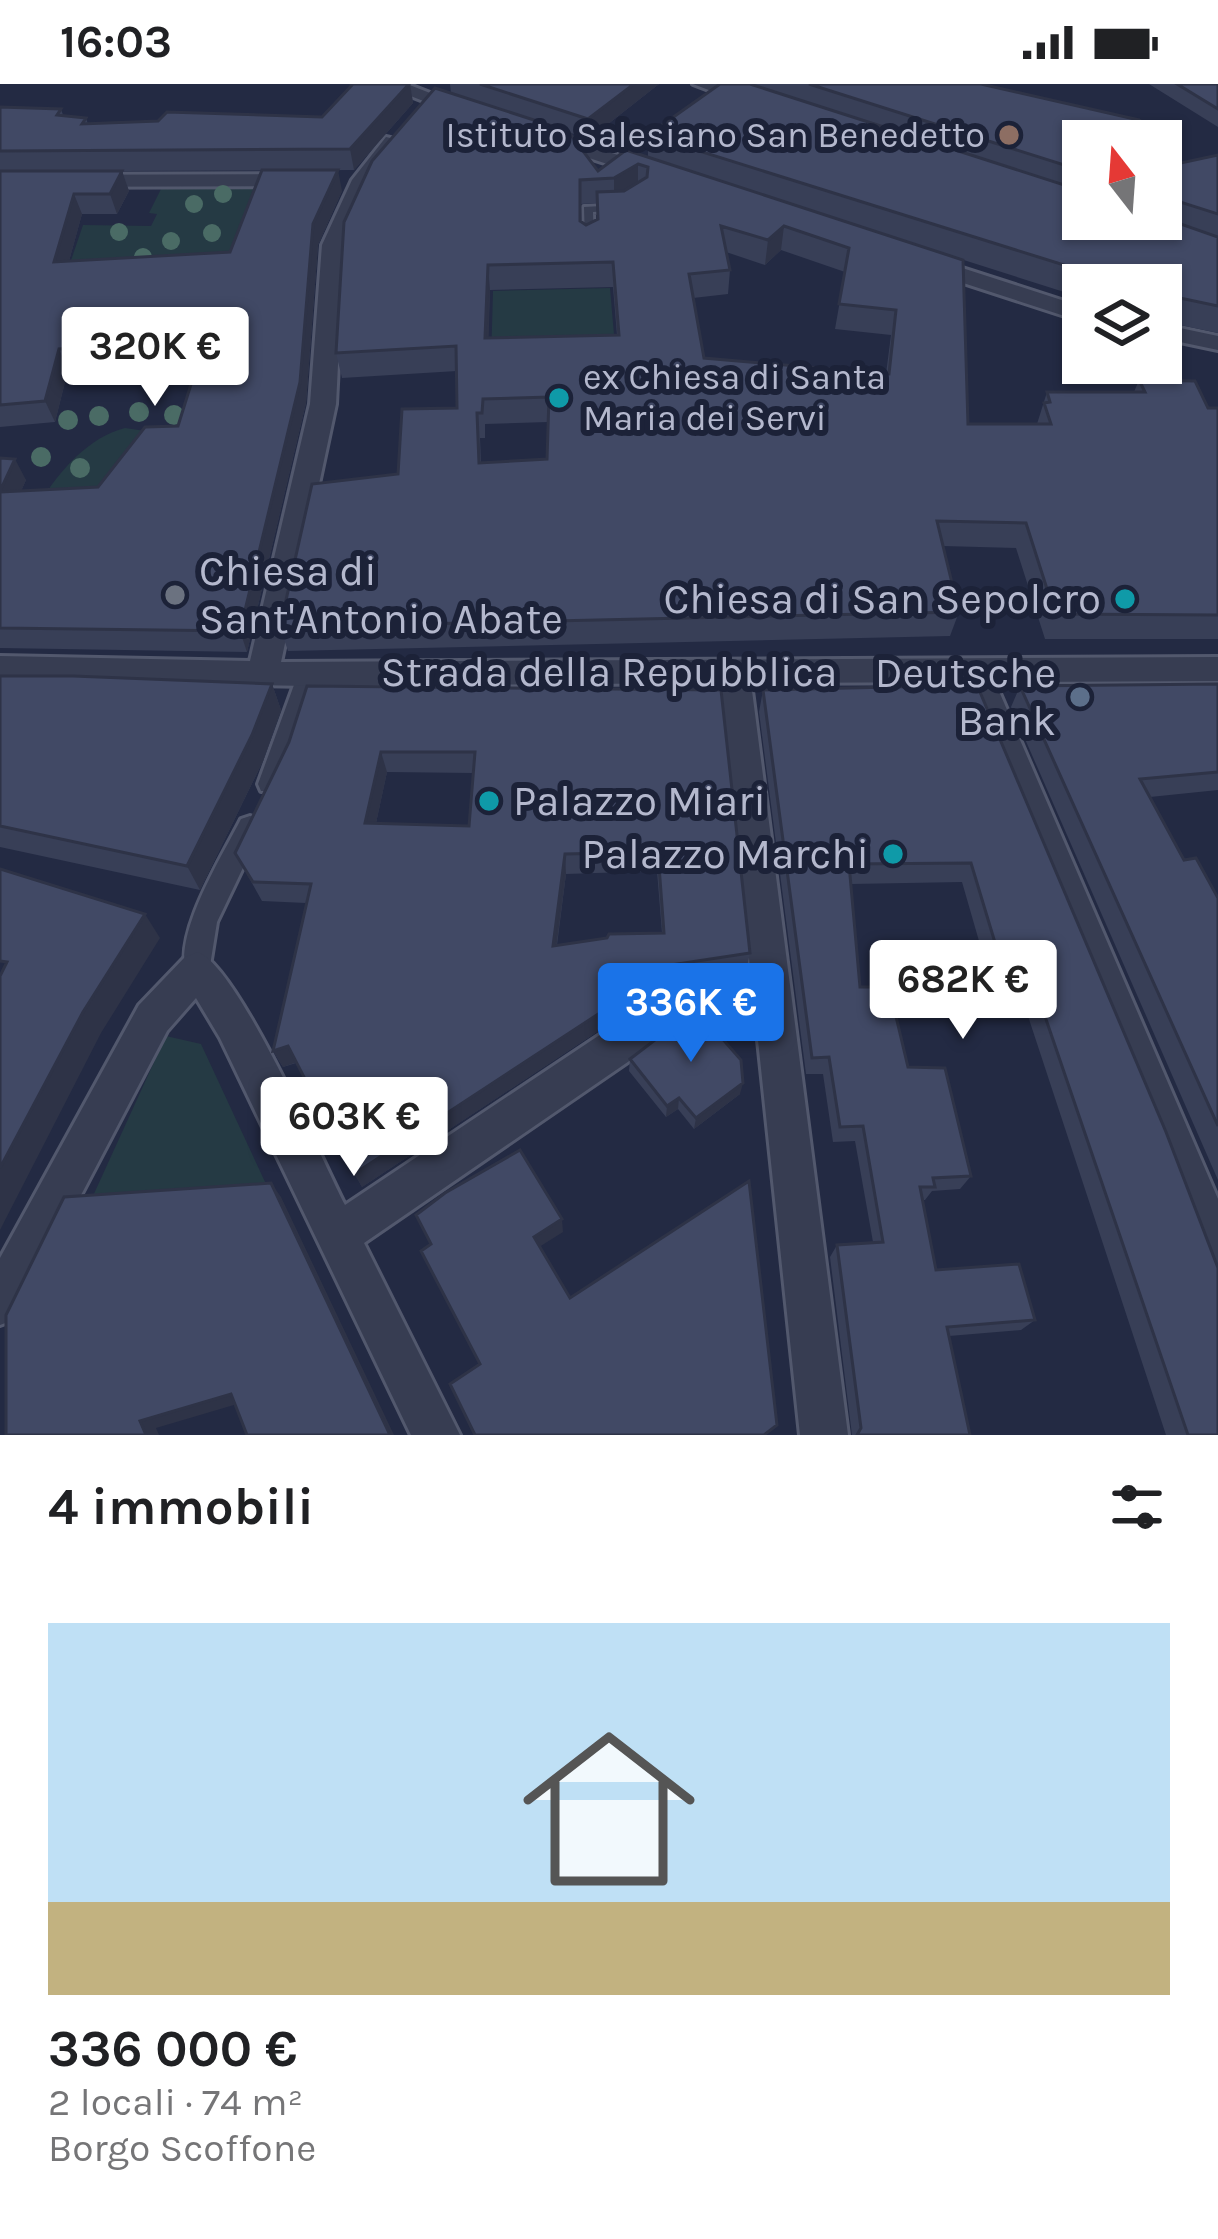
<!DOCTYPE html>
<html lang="it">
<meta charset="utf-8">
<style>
:root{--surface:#fff;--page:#f2f2f2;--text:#202124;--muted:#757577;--line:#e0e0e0;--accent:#1a73e8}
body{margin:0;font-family:Karla,sans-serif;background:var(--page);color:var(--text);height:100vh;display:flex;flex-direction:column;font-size:45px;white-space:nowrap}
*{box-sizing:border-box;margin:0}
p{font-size:39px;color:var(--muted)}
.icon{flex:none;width:66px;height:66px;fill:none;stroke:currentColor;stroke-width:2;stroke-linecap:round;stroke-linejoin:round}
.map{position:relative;height:1351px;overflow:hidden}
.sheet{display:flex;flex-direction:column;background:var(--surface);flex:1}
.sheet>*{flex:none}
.needle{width:78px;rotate:343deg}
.controls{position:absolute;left:1062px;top:36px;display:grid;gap:24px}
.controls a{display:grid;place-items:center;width:120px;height:120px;border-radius:0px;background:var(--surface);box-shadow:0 3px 9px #0004;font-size:60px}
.price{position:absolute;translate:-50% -102px;padding:0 27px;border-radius:12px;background:#fff;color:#222;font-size:39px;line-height:78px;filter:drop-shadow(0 3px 6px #0008)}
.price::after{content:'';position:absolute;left:50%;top:72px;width:36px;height:27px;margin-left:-18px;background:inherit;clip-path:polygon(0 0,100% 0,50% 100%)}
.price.current{background:var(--accent);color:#fff}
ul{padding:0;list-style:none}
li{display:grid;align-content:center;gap:24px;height:636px;padding:0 48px}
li+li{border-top:3px solid var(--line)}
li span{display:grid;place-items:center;height:372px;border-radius:0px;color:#555}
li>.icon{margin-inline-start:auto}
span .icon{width:216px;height:216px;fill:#fffc;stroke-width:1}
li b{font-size:51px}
h2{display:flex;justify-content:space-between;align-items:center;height:144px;padding:0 48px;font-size:51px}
.status{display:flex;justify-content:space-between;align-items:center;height:84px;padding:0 60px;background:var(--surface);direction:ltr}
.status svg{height:33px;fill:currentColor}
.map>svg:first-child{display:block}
.green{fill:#253a44}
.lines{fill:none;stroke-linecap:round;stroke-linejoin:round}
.service-casing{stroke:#52586d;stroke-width:6}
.pedestrian-casing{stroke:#52586d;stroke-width:6}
.minor-casing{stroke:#52586d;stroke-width:6}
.service{fill:#373d52;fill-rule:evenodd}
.pedestrian{fill:#373d52;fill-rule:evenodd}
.minor{fill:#373d52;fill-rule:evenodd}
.tree{fill:#4a6b65}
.wall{fill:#383f57;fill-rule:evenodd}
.shaded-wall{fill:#2e3347}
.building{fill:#414965;stroke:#2e3347;stroke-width:3;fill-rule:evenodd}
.education-dot{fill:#8d6e63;stroke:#1c2238;stroke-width:4.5}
.culture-dot{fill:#0f9aa8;stroke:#1c2238;stroke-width:4.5}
.worship-dot{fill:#6b7280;stroke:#1c2238;stroke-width:4.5}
.service-dot{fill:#5c6f8a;stroke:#1c2238;stroke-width:4.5}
.labels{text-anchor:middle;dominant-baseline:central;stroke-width:12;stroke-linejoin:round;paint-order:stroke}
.far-poi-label{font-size:36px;fill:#b4b8cd;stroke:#1c2238;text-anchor:end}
.poi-label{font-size:42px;fill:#b4b8cd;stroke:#1c2238;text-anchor:end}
.street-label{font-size:42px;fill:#b4b8cd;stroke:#1c2238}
</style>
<div class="status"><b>16:03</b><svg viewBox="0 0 49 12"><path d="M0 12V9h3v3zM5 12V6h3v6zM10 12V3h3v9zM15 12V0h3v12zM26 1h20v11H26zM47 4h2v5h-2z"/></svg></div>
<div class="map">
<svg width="1218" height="1351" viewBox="0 0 1218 1351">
<rect width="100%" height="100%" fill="#232a43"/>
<path class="green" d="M 161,105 L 257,105 L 230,174 L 63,200 L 83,141 L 151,142 L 157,130 L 149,129 Z
M 610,204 L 616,274 L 491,277 L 493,207 Z
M 125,344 L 173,351 L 107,425 L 41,417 C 60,386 89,353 125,344 Z
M 166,952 L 201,960 L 272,1113 L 87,1125 Z"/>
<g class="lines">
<g class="service-casing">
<path id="service" d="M 619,121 L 624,124 L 623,126 L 593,128 L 594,158 L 585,160 L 584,123 Z"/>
</g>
<g class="pedestrian-casing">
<path id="pedestrian" d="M 309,581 L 320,590 L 282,700 L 279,707 L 261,707 L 258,700 L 298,590 Z
M 250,732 L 259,735 L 263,742 L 217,838 L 208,894 L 198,897 L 188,894 C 170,854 223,771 241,735 Z"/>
</g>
<g class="minor-casing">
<path id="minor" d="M 380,0 L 407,0 L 476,27 L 459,31 Z
M 693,0 L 720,0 L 765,18 L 756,24 Z
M 538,45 L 661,85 L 664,89 L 647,93 L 531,55 L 528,51 Z
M 386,53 L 403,57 L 372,97 L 344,161 L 336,320 L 281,578 L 1218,573 L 1218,597 L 995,598 L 1218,1115 L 1218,1188 L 1203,1181 L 963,598 L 751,599 L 848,1351 L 800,1351 L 755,928 L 686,938 L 364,1159 L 460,1351 L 411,1351 L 220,954 L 196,914 L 167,947 L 16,1235 L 0,1241 L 0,1174 L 139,921 L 185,873 L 198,868 C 238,883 321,1074 345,1121 L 664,908 L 751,893 L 720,599 L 309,602 L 0,596 L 0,572 L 250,577 L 310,320 L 322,161 L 352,96 Z
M 0,91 L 300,90 L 310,96 L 300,102 L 0,103 Z
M 925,172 L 1083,223 L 1083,238 L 917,184 L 917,174 Z
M 1161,240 L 1218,252 L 1218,266 L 1161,254 Z"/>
</g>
<use href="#service" class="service"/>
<use href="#pedestrian" class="pedestrian"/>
<use href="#minor" class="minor"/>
</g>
<g class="tree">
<circle cx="223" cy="110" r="9"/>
<circle cx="194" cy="120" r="9"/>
<circle cx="119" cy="148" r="9"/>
<circle cx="212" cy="149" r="9"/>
<circle cx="171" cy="157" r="9"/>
<circle cx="143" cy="173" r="9"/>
<circle cx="139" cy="328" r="10"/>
<circle cx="174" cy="331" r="10"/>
<circle cx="99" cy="332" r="10"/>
<circle cx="68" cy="336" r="10"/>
<circle cx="41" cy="373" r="10"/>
<circle cx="80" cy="384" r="10"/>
</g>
<path class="wall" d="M 349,0 L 410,0 L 413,19 L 354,86 L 122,87 L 129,107 L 117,130 L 82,130 L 69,177 L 230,168 L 342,107 L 318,161 L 306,319 L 247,568 L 0,564 L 0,374 L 26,396 L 21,407 L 98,403 L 178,342 L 191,299 L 184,279 L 68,286 L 55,338 L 0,343 L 0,23 L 61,25 L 63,31 L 86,34 L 88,40 L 322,33 L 352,1 Z
M 450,0 L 659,0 L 589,55 L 568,48 L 598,87 L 648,73 L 648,51 L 720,0 L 981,0 L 1175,60 L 1167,82 L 1218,71 L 1218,249 L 1161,237 L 1161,201 L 1083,201 L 1083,214 L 882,150 L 968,340 L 1037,340 L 1047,308 L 1134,308 L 1139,296 L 1208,324 L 1218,324 L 1218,555 L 1045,555 L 1016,464 L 943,462 L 959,528 L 950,552 L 288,567 L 280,543 L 398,390 L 457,324 L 457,287 L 342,294 L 336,269 L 451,10 ZM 1083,57 L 1161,57 L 1161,135 L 1083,135 ZM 598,119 L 598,135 L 586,141 L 581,137 L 581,120 ZM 781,166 L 845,188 L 835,245 L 891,251 L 886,290 L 704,274 L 693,214 L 728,210 L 730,186 L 726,168 L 765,181 ZM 613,203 L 617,251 L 488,254 L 490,206 ZM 548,338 L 547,375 L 481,379 L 480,354 L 485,354 L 485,340 Z
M 1149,0 L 1218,0 L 1218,43 Z
M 0,592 L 272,600 L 281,626 L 263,677 L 200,806 L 0,763 Z
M 1218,600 L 1218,706 L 1150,713 L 1184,776 L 1218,814 L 1218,1096 L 1011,623 L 1020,602 Z
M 977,601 L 1218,1351 L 1166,1351 L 1025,923 L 998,923 L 962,798 L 851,800 L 860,903 L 971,1092 L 960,1105 L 932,1107 L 925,1116 L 922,1116 L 936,1186 L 1035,1236 L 1021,1246 L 949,1252 L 970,1351 L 852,1351 L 830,1173 L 837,1161 L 873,1158 L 855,1057 L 833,1058 L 823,990 L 806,990 L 759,628 L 763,606 Z
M 721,606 L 750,869 L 746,887 L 666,899 L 665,903 L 362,1103 L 296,979 L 283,983 L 273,967 L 306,819 L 262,817 L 235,769 L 289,658 ZM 387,688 L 473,689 L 469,742 L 376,739 ZM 657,787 L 662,849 L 557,861 L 566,790 Z
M 630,975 L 740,1010 L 694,1045 L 678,1025 L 666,1033 L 629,987 Z"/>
<path class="shaded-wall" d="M 410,0 L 413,19 L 354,86 L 350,65 Z
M 634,0 L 659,0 L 589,55 L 588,35 Z
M 1175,60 L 1166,84 L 1166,64 Z
M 638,80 L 638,104 L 614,118 L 614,94 Z
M 338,86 L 342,107 L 318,161 L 306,319 L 247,568 L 240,547 L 313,140 Z
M 122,87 L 129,107 L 117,130 L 110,110 Z
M 74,110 L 82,130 L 63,199 L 54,178 Z
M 784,142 L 781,166 L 765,181 L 768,156 Z
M 488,181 L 490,206 L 488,279 L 485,254 Z
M 59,265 L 68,286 L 55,338 L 45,317 Z
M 15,375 L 26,396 L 11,430 L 0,407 Z
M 272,600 L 281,626 L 263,677 L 200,806 L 187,782 Z
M 381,668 L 387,688 L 372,758 L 365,739 Z
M 565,770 L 566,790 L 554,880 L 553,862 Z
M 145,830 L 160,854 L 101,949 L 0,1146 L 0,1084 L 83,928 Z
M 667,885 L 665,903 L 362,1103 L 354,1090 Z
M 288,962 L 297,978 L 283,983 L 273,967 Z
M 743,999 L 740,1010 L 694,1045 L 696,1034 Z
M 679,1014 L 678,1025 L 666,1033 L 667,1022 Z
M 271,1099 L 281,1113 L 394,1351 L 390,1351 Z
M 562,1135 L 563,1148 L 536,1165 L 534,1153 Z
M 231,1310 L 244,1318 L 156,1344 L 159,1351 L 146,1351 L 140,1337 Z"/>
<path class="building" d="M 353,0 L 409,0 L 350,65 L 0,67 L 0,23 L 61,25 L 57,31 L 86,34 L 82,40 L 158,37 L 167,28 L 322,33 Z
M 480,0 L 634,0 L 588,35 Z
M 720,0 L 750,0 L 1083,107 L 1083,135 L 1161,135 L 1161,133 L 1218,153 L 1218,222 L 1161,210 L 1161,201 L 1128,201 L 648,51 Z
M 809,0 L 981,0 L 1139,36 L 1175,60 L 1166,64 L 1167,82 L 1218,71 L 1218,130 L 1161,112 L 1161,57 L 1083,57 L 1083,87 Z
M 1177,0 L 1218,0 L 1218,25 Z
M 435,4 L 568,47 L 598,87 L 626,66 L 963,176 L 968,340 L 1051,340 L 1044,319 L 1050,318 L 1047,308 L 1145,308 L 1139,296 L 1195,297 L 1208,324 L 1218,324 L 1218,531 L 1055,530 L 1026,439 L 937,437 L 959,528 L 280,543 L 312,400 L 398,390 L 402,325 L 457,324 L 456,262 L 336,269 L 344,138 L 372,77 ZM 638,80 L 648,83 L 647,93 L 624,107 L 597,108 L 598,135 L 586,141 L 580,137 L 580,96 L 614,94 ZM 721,142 L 768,156 L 784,142 L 849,164 L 839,220 L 896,226 L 889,290 L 704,274 L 689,190 L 730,186 ZM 613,178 L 619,251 L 485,254 L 488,181 ZM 549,313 L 547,375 L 479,379 L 477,329 L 482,329 L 483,315 Z
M 262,86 L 338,86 L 313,140 L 300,298 L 240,547 L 0,544 L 0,408 L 98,403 L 145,343 L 178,342 L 192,297 L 177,258 L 59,265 L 45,317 L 0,321 L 0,87 L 122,87 L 110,110 L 74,110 L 54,178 L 230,168 Z
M 0,374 L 15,375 L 0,407 Z
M 0,592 L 73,592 L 272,600 L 252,651 L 187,782 L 0,742 Z
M 1218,600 L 1218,688 L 1140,695 L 1184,776 L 1196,774 L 1218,814 L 1218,1042 L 1020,602 Z
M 977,601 L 1166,1048 L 1218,1184 L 1218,1351 L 1188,1351 L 1036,906 L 1009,905 L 971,779 L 849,780 L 860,903 L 889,903 L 908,983 L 945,984 L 971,1092 L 933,1094 L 935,1103 L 920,1103 L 936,1186 L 1019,1180 L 1035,1236 L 947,1243 L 970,1351 L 857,1351 L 861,1344 L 837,1161 L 883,1158 L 863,1042 L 840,1043 L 829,973 L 812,974 L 763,606 Z
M 307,602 L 721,606 L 750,869 L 664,882 L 667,885 L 354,1090 L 288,962 L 273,967 L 311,800 L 253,798 L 235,769 L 289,658 ZM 381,668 L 475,668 L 469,742 L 365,739 ZM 658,768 L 664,849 L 609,850 L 607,854 L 553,862 L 565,770 Z
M 0,785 L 145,830 L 83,928 L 0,1084 L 0,892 L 7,878 L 0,877 Z
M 699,928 L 741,976 L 743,999 L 696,1034 L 679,1014 L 667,1022 L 630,975 L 689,930 Z
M 520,1066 L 562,1135 L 534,1153 L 570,1214 L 749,1097 L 777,1341 L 764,1351 L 475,1351 L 450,1300 L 480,1280 L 421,1167 L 431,1160 L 416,1131 L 445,1109 Z
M 271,1099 L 390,1351 L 247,1351 L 231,1310 L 140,1337 L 146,1351 L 6,1351 L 6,1231 L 64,1113 Z"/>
<circle class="education-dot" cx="1009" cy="51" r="12"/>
<g class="culture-dot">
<circle cx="559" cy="314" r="12"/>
<circle cx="1125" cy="515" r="12"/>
<circle cx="489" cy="717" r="12"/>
<circle cx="893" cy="770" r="12"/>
</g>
<circle class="worship-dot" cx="175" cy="511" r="12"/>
<circle class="service-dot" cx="1080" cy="613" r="12"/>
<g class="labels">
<g class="far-poi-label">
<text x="985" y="51">Istituto Salesiano San Benedetto</text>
<text x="583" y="293" text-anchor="start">ex Chiesa di Santa<tspan x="583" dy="41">Maria dei Servi</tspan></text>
</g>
<g class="poi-label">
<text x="199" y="487" text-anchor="start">Chiesa di<tspan x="199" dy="48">Sant'Antonio Abate</tspan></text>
<text x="1101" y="515">Chiesa di San Sepolcro</text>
<text x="1056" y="589">Deutsche<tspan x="1056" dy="48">Bank</tspan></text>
<text x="513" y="717" text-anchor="start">Palazzo Miari</text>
<text x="869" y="770">Palazzo Marchi</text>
</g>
<g class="street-label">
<text x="609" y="588">Strada della Repubblica</text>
</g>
</g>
</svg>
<div class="controls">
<a><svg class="needle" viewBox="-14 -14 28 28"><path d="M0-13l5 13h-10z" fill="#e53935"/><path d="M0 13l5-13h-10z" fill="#757577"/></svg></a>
<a><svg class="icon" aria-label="layers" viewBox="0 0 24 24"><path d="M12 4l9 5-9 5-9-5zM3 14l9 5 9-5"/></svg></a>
</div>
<b class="price" style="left:155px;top:325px">320K €</b>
<b class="price" style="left:963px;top:958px">682K €</b>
<b class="price current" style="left:691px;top:981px">336K €</b>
<b class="price" style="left:354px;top:1095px">603K €</b>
</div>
<section class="sheet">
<h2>4 immobili<svg class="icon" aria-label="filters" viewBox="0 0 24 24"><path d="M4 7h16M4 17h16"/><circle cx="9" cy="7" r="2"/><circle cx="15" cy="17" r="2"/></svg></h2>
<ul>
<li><span style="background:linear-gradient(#bfe0f5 75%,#c2b280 0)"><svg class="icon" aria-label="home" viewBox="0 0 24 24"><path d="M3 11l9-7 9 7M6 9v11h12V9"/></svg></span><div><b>336 000 €</b><p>2 locali · 74 m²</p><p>Borgo Scoffone</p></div></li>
</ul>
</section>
